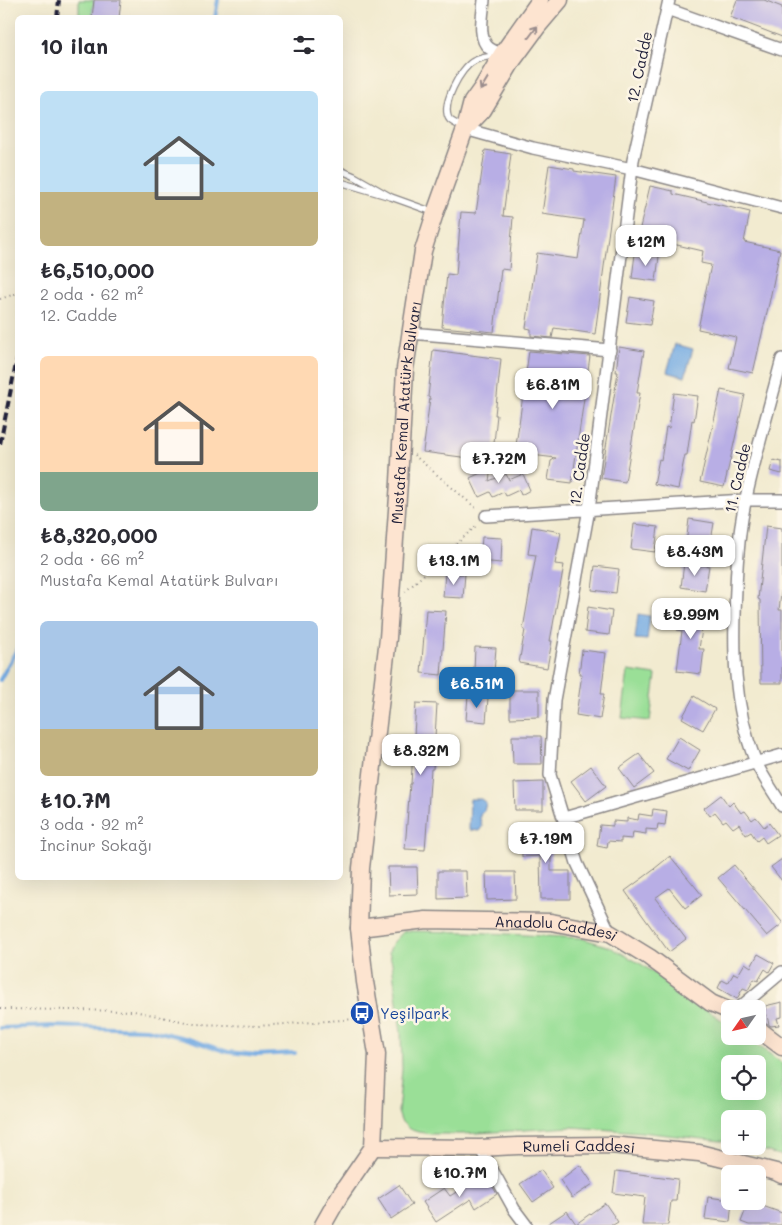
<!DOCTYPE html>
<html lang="tr">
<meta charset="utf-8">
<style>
:root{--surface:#fff;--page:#f2f2f3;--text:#2b2b33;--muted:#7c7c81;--accent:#1f6fb2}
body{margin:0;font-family:Mali,sans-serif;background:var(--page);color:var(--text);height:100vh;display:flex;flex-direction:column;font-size:19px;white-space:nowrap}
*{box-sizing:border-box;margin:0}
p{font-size:16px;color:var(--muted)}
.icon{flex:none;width:28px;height:28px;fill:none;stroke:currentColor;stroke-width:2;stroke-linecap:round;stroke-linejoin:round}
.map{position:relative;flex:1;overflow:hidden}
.sheet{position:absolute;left:15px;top:15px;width:328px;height:865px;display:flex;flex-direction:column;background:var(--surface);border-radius:8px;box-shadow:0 5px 20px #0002}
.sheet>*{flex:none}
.needle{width:32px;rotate:236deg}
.fabs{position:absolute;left:721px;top:1000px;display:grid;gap:10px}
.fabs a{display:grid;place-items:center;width:45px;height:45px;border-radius:8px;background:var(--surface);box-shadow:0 5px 20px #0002;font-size:25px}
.price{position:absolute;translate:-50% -42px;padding:0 11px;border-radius:10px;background:#fff;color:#222;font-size:16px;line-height:32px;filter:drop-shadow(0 1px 2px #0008)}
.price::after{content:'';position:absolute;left:50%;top:30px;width:15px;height:11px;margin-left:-8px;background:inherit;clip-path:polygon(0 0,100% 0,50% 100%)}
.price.active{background:var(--accent);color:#fff}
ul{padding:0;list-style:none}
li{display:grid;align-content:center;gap:10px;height:265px;padding:0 25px}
li span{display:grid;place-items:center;height:155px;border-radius:8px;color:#555}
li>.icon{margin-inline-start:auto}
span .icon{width:90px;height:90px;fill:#fffc;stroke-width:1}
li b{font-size:21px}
h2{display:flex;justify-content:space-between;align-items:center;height:60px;padding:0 25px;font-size:21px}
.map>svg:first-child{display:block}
.green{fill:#9adf97;stroke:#5e8069;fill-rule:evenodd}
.water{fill:#75abe3;stroke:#4c668f}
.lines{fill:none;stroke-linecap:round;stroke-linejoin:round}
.stream{stroke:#75abe3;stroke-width:4}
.building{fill:#b8aee5}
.lane-casing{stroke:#8a8686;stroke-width:8}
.street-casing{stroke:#8a8686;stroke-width:14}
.secondary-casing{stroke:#8a8686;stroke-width:19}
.path{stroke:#8a8686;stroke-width:2;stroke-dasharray:1 4;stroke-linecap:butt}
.lane{stroke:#fff;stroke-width:5.5}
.street{stroke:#fff;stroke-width:11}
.secondary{stroke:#fde4d0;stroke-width:16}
.rail{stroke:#22223b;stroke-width:4;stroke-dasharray:8 4;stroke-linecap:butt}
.oneway{stroke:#9a8d8d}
.labels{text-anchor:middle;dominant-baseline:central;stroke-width:5;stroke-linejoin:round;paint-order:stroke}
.street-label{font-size:15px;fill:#22223b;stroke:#fcf5e5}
.transit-label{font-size:15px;fill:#164399;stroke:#fcf5e5;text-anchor:start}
</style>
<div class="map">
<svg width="782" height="1225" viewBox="0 0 782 1225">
<rect width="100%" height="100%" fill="#fcf5e5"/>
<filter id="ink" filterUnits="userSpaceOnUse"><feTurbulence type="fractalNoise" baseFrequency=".02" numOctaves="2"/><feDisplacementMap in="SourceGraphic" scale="10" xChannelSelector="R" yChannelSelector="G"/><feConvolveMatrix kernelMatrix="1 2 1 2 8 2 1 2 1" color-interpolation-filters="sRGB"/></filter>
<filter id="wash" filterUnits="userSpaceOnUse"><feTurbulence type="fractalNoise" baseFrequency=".0096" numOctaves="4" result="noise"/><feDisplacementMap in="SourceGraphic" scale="20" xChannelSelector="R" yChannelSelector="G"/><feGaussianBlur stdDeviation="1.12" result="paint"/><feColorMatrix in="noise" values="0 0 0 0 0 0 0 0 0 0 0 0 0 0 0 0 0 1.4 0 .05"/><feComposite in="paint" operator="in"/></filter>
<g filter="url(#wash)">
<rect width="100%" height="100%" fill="#f2ebd0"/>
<path class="green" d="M 79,0 L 94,0 L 92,17 L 79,17 Z
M 628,671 L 656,675 L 650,721 L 622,718 Z
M 404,931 L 469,932 L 581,938 L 610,947 L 641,964 L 730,1026 L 730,1036 L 745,1036 L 782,1063 L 782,1156 L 747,1146 L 758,1146 L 758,1119 L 730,1119 L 730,1142 L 641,1132 L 571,1127 L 463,1134 L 431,1134 L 418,1132 L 409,1129 L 401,1121 L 398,1112 L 402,1069 L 401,1033 L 392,963 L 389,952 L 392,944 ZM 730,1064 L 758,1064 L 758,1091 L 730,1091 Z"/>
<path class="water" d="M 675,344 L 693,349 L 685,377 L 667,372 Z
M 638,614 L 650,616 L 647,640 L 635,639 Z
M 470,799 L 481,799 L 486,803 L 484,811 C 477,815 481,820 482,827 L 479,831 L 469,830 Z"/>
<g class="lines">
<path class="stream" d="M 215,18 L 218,0
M 0,680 L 18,647
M 0,1028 L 50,1026 L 147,1029 L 185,1038 L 228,1052 L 257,1055 L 295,1053"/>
</g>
<g id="blocks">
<path class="building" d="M 94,0 L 121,0 L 119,18 L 92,18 Z
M 737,0 L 764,0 L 782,7 L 782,37 L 730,17 Z
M 485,150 L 511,154 L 503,216 L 513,217 L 509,270 L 501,269 L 494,332 L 442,327 L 447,274 L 456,275 L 461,212 L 476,213 Z
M 549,165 L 574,169 L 574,171 L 616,177 L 595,334 L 554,328 L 552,338 L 531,336 L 531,329 L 526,328 L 537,253 L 578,259 L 584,220 L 542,214 Z
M 650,186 L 673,191 L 673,194 L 750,212 L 744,242 L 780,250 L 770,299 L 753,373 L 729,368 L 736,337 L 698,329 L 711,265 L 701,263 L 703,251 L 638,236 Z
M 635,254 L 659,256 L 656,281 L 632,278 Z
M 630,297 L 654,301 L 650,325 L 626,322 Z
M 619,347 L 644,351 L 637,393 L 640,393 L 625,482 L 601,478 L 618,372 L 616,372 Z
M 433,350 L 501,359 L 495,415 L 497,415 L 492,461 L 423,452 L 430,398 L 428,397 Z
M 529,351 L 590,356 L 572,483 L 548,480 L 551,461 L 556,458 L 515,453 Z
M 721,390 L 745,395 L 724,487 L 700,482 Z
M 674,393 L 698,396 L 694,421 L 692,420 L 687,455 L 685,455 L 678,489 L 654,484 L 659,459 L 661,460 L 666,427 L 669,428 Z
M 773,460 L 782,462 L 782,474 L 770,471 Z
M 491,468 L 489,481 L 506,474 L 509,480 L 523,474 L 530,490 L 521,495 L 519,490 L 506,496 L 504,492 L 493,497 L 490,492 L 479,497 L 470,478 Z
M 689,519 L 714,523 L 710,547 L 686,544 Z
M 634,524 L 658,527 L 655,552 L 631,549 Z
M 766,526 L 782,528 L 782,585 L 779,610 L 782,610 L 782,683 L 761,683 L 760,600 L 758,599 Z
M 532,527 L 561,532 L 555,564 L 564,565 L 550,641 L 552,641 L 547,668 L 519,663 L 525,630 L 523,629 L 536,555 L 528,554 Z
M 482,537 L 502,538 L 501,563 L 480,561 Z
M 684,563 L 709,566 L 705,591 L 681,587 Z
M 595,566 L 619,569 L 616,593 L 592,590 Z
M 445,573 L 465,574 L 463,598 L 443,597 Z
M 681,606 L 705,609 L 699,649 L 704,649 L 701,674 L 677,671 L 682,631 L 677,630 Z
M 588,607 L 612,611 L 609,635 L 585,632 Z
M 426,610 L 446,611 L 441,675 L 421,673 Z
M 475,647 L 496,648 L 494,672 L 474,671 Z
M 582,650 L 606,653 L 601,694 L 604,694 L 600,719 L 576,715 L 582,674 L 579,674 Z
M 510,690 L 539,690 L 539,717 L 510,718 Z
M 468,696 L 488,698 L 486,722 L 466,720 Z
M 694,696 L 715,709 L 703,730 L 682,718 Z
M 416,703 L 437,704 L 433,769 L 431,769 L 425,850 L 405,849 L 410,784 L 411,784 Z
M 512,736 L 541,736 L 542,764 L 513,764 Z
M 679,737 L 700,750 L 688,771 L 666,759 Z
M 639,754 L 654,773 L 634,788 L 619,768 Z
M 591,766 L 606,786 L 586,801 L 571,781 Z
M 543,782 L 543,810 L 515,810 L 514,783 Z
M 721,795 L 729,806 L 733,802 L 741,813 L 745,811 L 752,820 L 756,817 L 764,827 L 769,823 L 778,835 L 766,843 L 762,837 L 757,841 L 751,832 L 746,835 L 739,824 L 733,828 L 726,820 L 723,822 L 715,812 L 710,816 L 704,808 Z
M 653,809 L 667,811 L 665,825 L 658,824 L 657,830 L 646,829 L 646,834 L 633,832 L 632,839 L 621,838 L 621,842 L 608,841 L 607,848 L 597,846 L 600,825 L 613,826 L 613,821 L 627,822 L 627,818 L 638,820 L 639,814 L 652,816 Z
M 522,829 L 551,829 L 551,871 L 570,871 L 570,899 L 541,899 L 540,856 L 522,857 Z
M 670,856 L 702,895 L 685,908 L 669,888 L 655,898 L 686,939 L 669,952 L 625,891 L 655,869 L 654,869 Z
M 782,859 L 782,881 L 771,867 Z
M 734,865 L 782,922 L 782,924 L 767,936 L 718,878 Z
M 388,867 L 417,867 L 418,894 L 389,895 Z
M 438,871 L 466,871 L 467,898 L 438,899 Z
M 486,872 L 515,872 L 516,899 L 487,900 Z
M 758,954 L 774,963 L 769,972 L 765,969 L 758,981 L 754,979 L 748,990 L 743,988 L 737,999 L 718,988 L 722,980 L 728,983 L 734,973 L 738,975 L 745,963 L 751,967 Z
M 782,1002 L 782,1017 L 777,1018 L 779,1025 L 771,1026 L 769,1025 L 765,1006 Z
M 580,1165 L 593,1184 L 572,1198 L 560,1180 Z
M 541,1170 L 553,1188 L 533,1202 L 520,1184 Z
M 616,1171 L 678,1179 L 676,1201 L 671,1201 L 668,1225 L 642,1225 L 645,1197 L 613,1193 Z
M 485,1174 L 497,1194 L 476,1208 L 471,1199 L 436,1222 L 423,1202 L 444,1188 L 450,1196 Z
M 399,1185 L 412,1205 L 391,1219 L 378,1199 Z
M 708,1197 L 730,1200 L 730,1201 L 732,1201 L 730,1222 L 705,1219 Z
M 749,1201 L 782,1213 L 782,1225 L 749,1225 L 741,1222 Z
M 605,1203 L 618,1222 L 613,1225 L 546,1225 L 567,1211 L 576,1224 Z"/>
</g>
</g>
<g filter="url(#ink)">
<use href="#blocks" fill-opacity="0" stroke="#8a8686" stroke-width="1"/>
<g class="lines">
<g class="lane-casing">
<path id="lane" d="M 464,128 C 460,126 454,123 450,120 C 439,107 461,67 474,61 C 480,57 490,57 497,55
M 340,170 L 354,176 L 391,197 L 340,182
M 391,197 L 433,212"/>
</g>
<g class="street-casing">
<path id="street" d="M 484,0 C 483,14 477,38 489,48 C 494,52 502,54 508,57
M 667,9 L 782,50
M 465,129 L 533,148 L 632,169 L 782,208
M 410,333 L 610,350
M 782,359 C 770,405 756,452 746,498 C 739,528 737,559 736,589 C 733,648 733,705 755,760 C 761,775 774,792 782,806
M 486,516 L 745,500 L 782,500
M 564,818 L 782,755
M 610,933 L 577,863 L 550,775 L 554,700 L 589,509 L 633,160 L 669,0
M 738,1009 L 782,972
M 480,1148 L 514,1209 L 526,1225"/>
</g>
<g class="secondary-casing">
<g id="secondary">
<path d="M 467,127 L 483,110 L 513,60 L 538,26 L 560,0"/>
<path id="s1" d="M 359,928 L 426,920 L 551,922 L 610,933 L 649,957 L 711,1003 L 730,1011"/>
<path d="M 758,1029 L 782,1047"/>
<path id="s2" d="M 373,1147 L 480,1148 L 518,1146 L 610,1145 L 699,1153 L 776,1172 L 782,1175"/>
<path id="s3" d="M 323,1225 L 340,1195 L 373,1147 L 377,1054 L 365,982 L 359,928 L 361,868 L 388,638 L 399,482 L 405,369 L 423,251 L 435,213 L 465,129 L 472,102 L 482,88 L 502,54 L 540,0"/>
</g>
</g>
<path class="path" d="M 0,299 L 18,293
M 414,455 L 477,509
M 405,592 L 478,524
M 0,1008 L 5,1009 L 134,1011 L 195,1024 L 258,1026 L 356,1019"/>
<use href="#lane" class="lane"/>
<use href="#street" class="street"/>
<use href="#secondary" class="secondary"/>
<path class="rail" d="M 57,18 L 59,0
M 0,444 L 18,354"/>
</g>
<defs><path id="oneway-shaft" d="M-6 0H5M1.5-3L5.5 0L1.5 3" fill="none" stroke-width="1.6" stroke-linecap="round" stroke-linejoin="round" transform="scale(1.25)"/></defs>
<g class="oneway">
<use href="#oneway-shaft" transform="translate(533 32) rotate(-53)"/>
<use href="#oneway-shaft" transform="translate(484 84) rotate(121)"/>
</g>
</g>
<defs>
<g id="bus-disc" transform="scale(1.25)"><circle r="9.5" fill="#1a4fb4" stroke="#fcf5e5"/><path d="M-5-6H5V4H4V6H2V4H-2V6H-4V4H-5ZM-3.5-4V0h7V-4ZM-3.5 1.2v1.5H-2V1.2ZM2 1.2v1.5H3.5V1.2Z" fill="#fff"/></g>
</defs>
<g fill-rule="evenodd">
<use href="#bus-disc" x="362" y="1013"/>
</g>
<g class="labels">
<g class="street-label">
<text transform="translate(639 67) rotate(-78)">12. Cadde</text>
<text stroke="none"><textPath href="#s3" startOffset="831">Mustafa Kemal Atatürk Bulvarı</textPath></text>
<text transform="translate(579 469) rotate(-82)">12. Cadde</text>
<text transform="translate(737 478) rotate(-77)">11. Cadde</text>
<text stroke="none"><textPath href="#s1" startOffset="198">Anadolu Caddesi</textPath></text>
<text stroke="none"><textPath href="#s2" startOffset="206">Rumeli Caddesi</textPath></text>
</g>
<g class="transit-label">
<text x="380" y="1013">Yeşilpark</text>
</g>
</g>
</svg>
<div class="fabs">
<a><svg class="needle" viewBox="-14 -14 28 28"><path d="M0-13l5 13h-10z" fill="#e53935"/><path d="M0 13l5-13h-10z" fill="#7c7c81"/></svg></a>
<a><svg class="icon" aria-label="locate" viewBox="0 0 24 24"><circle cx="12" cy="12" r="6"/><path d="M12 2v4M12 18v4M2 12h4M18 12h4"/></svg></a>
<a>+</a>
<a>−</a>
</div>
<b class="price" style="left:646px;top:267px">₺12M</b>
<b class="price" style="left:553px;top:410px">₺6.81M</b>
<b class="price" style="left:499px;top:484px">₺7.72M</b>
<b class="price" style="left:695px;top:577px">₺8.43M</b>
<b class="price" style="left:454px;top:586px">₺13.1M</b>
<b class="price" style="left:691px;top:640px">₺9.99M</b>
<b class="price active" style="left:477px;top:709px">₺6.51M</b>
<b class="price" style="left:421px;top:776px">₺8.32M</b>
<b class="price" style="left:546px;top:864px">₺7.19M</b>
<b class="price" style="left:460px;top:1198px">₺10.7M</b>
<section class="sheet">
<h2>10 ilan<svg class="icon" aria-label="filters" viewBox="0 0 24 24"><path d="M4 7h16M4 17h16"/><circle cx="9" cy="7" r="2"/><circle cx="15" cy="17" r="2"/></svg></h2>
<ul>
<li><span style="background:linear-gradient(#bfe0f5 65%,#c2b280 0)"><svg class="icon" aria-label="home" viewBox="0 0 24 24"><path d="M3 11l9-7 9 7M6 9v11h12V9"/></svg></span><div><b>₺6,510,000</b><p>2 oda · 62 m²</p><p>12. Cadde</p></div></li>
<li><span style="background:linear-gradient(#ffd9b3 75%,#7fa58c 0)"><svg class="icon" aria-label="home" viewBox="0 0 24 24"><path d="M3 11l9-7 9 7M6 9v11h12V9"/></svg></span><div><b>₺8,320,000</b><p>2 oda · 66 m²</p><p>Mustafa Kemal Atatürk Bulvarı</p></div></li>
<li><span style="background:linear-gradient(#a9c7e8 70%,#c2b280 0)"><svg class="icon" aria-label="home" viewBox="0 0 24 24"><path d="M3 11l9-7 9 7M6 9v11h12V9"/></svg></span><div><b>₺10.7M</b><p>3 oda · 92 m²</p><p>İncinur Sokağı</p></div></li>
</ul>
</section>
</div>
